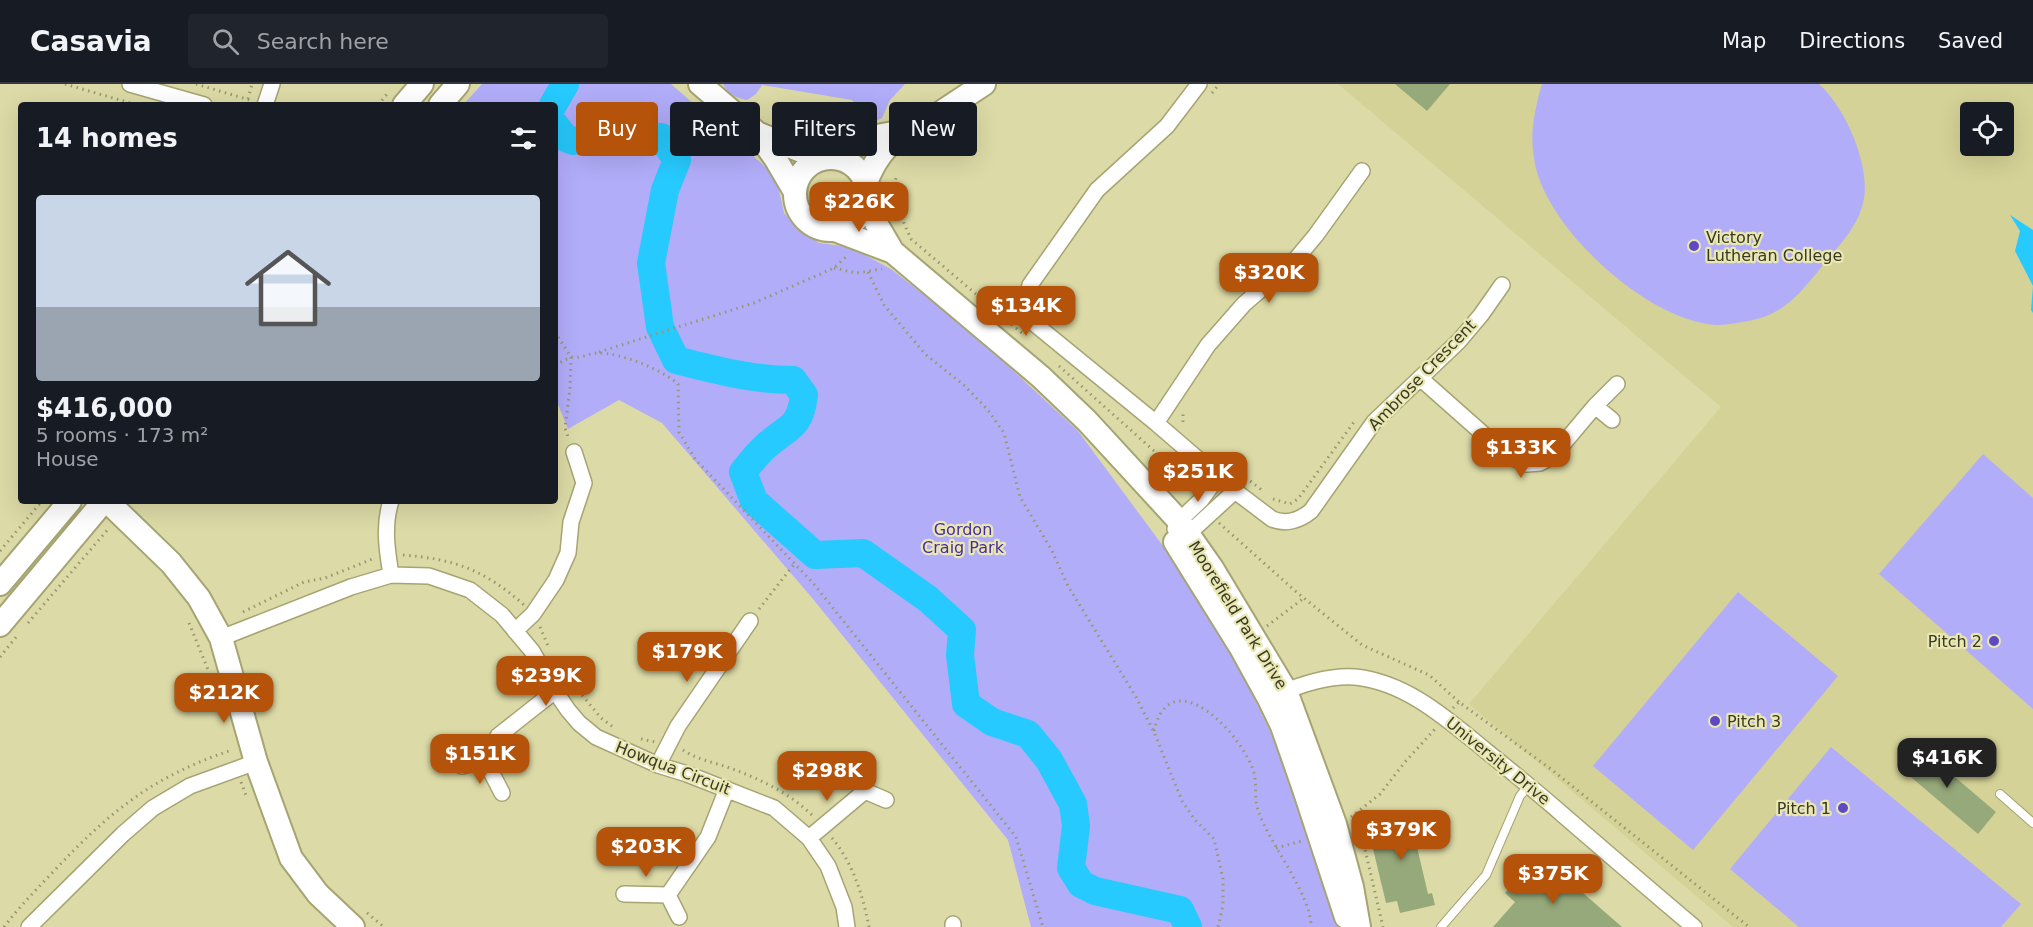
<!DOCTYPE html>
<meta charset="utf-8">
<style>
:root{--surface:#171b24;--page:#20242c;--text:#f1f3f6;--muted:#9ea1a6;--line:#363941;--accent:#b45309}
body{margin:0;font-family:"DejaVu Sans",sans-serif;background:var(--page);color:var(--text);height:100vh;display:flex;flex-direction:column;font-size:22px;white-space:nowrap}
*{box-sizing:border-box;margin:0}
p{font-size:20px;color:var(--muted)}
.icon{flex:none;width:33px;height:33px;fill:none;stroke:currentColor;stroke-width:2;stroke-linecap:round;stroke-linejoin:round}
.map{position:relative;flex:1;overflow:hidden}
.details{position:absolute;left:18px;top:18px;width:540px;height:402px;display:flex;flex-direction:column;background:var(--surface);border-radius:6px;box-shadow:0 6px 24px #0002}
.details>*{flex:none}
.guide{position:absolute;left:576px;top:18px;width:570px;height:54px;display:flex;gap:12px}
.controls{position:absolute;left:1960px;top:18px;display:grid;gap:12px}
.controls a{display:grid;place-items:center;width:54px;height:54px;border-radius:6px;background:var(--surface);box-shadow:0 6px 24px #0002;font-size:30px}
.price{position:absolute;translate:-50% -51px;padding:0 14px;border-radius:12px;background:var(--accent);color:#fff;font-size:20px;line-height:39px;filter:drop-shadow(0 2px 3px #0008)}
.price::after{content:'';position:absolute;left:50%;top:36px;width:18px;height:14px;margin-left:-9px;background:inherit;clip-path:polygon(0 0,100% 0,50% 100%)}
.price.on{background:#222;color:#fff}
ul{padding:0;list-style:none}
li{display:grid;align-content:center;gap:12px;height:318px;padding:0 18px}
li+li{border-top:2px solid var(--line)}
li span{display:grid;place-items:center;height:186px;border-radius:6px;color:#555}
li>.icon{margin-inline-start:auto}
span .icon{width:108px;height:108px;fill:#fffc;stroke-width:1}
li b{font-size:26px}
h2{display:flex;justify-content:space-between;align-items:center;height:72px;padding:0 18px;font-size:26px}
.pill{padding:0 21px;border-radius:6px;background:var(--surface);box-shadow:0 6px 24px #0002;font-size:21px;line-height:54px}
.pill.on{background:var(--accent);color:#fff}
header{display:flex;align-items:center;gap:36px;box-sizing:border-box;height:84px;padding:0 30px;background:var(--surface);border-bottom:2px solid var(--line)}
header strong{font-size:28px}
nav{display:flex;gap:33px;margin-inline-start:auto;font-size:21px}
.search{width:420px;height:54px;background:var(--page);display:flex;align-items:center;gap:15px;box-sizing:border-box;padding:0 21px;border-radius:6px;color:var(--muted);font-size:22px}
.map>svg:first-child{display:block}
.built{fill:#d4d296;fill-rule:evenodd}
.green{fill:#b2adf9}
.water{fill:#26cafe}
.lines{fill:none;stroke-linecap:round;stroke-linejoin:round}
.river{stroke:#26cafe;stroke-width:28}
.building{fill:#96a97a}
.lane-casing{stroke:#a6a472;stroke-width:10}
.street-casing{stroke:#a6a472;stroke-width:18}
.secondary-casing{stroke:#a6a472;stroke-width:26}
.path{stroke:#989770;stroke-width:3;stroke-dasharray:1.5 4.5;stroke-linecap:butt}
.lane{stroke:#fff;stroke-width:8}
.street{stroke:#fff;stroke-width:15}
.secondary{stroke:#fff;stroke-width:22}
.poi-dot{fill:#5f49c2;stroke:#e9e7b2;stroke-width:2}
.labels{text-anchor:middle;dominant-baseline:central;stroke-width:4.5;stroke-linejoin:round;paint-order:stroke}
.poi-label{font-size:16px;fill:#3a3924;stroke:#e9e7b2;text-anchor:start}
.street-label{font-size:16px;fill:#3a3924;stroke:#e9e7b2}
.park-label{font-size:16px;fill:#472c9f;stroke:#e9e7b2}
</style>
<header>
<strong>Casavia</strong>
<div class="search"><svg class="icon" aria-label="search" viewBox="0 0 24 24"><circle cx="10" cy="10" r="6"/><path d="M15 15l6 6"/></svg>Search here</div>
<nav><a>Map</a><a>Directions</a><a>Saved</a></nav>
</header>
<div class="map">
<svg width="2033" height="843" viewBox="0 0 2033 843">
<rect width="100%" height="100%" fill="#dcdaa6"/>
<path class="built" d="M 1338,0 L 2033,0 L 2033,843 L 1733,843 L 1469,620 L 1721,323 ZM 1971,28 L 2004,28 L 2004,62 L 1971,62 Z"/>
<path class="green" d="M 482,0 L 671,0 L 776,92 L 784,129 L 799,145 L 819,159 L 850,163 L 891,185 L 973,249 L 1078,347 L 1214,531 L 1302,714 L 1337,843 L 1031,843 L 1008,756 L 813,515 L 662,339 L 619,316 L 568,345 L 555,313 L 555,21 L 463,21 Z
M 723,0 L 905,0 L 890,16 L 882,34 L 872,39 L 863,35 L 858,23 L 852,16 L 762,1 L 756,10 L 747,16 C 737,14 727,10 723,0 Z
M 1542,0 L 1819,0 C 1846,24 1874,87 1862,123 C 1855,147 1834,167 1819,186 C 1799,211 1781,232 1748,237 C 1738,239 1726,241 1716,241 C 1648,237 1548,146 1535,80 C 1529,50 1534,29 1542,0 Z
M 1983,370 L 2033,414 L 2033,625 L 1879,490 Z
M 1738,508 L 1838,592 L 1693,766 L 1593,682 Z
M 1831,663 L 2021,820 L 2001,843 L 1799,843 L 1730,785 Z"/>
<path class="water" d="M 2010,131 L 2033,146 L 2033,229 L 2031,226 L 2033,202 L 2015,167 L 2020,147 Z"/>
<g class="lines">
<path class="river" d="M 553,21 L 565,0
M 555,41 L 565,54 L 573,57 L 609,51 L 661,53 L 677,76 L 665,106 L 651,179 L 660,243 L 676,276 C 715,286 753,296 793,296 L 804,311 C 800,345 788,342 766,362 C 757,370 750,379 743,388 L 754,417 L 815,471 L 863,469 L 928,515 L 962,546 L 960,571 L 966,620 L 992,638 L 1028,650 L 1049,676 L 1073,720 L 1076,742 L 1071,784 L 1081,800 L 1095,807 L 1180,826 L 1188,843"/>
</g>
<path class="building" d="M 1395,0 L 1450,0 L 1427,27 Z
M 1916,660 L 1996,728 L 1978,750 L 1898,682 Z
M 1414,726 L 1420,749 L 1424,748 L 1427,760 L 1417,763 L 1428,810 L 1432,809 L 1435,821 L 1400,829 L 1397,817 L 1386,819 L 1369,748 L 1374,747 L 1371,736 Z
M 1555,782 L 1585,808 L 1583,809 L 1622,843 L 1493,843 L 1515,818 L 1505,809 L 1515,798 L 1523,804 L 1539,785 L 1547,792 Z"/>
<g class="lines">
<g class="lane-casing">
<path id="lane" d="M 2000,710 L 2033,739
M 1441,843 L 1486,791 L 1520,712 L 1529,701"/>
</g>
<g class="street-casing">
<path id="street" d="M 130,0 L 204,21
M 1199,0 L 1167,42 L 1097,106 L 1030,201 C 1025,218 1027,227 1036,241 L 1156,339 L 1235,407 L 1272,435 C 1286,441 1300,436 1311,427 L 1374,338 L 1459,257 L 1481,231 L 1502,201
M 265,21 L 272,0
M 1420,294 L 1508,372 L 1527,380 L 1540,379 L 1553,372 L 1595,322 L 1617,300
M 1595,322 L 1612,336
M 1156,339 L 1208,261 L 1244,220 L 1296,175 L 1316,151 L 1362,87
M 1175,445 L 1179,437 L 1201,416 L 1218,393
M 1180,452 L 1188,450 L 1235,407
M 391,491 C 387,466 383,442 391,417
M 515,547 L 533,530 L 556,496 L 568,469 L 571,438 L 584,399 L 574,368
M 221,554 L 351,503 L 391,491 L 429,492 L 470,506 L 502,531 L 532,567 L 555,607 L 568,626 L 579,639 L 596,653 L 658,681 L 687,690 L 774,724 L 809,754 L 828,782 L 844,823 L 847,843
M 1280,610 C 1301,600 1331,591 1355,593 C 1406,598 1447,635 1485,666 C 1511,687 1537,708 1562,730 C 1606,768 1650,806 1694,843
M 485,676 L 498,652 L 555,607
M 658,681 L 678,642 L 750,537
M 462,682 L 485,676 L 502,709
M 865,707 L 886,716
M 809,754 L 865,707 L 859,685
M 624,810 L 668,811
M 679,833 L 668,811 L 708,753 L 727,705
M 29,843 L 123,750 L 153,724 L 190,702 L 256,678
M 953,843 L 953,840"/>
</g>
<g class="secondary-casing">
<path id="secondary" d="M 700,0 L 757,49 L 775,74 L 795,108
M 404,21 L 422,0
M 440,21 L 458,0
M 757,49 L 821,75
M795 110a36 36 0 1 1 72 0a36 36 0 1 1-72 0Z
M 829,74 L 877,52 L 904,47 L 937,31 L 984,0
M 866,99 C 874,77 885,63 903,48
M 867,111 L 876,139 L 893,168 L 1041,293 L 1087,337 L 1179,437 L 1212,484 L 1286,607 L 1335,740 L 1352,803 L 1359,843
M 835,146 L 893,168
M 107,417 L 171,479 L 199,514 L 221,554 L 256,678 L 291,774 L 318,810 L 353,843
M 1175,458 L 1241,564 L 1269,615 L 1282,642 L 1304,705 L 1346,833
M 0,500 L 70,417
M 0,541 L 104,417"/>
</g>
<path class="path" d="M 65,0 L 137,21
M 196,0 L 253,17
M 1212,9 L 1219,0
M 248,15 L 252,0
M 378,21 L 387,10
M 891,118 L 900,130 L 911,155 L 1023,250
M 890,119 L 896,94
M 834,184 L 856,189 L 882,185
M 868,188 L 884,221 L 925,270 L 965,302 L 988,326 L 1004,349 L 1020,413 L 1051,465 L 1068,502 L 1136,613 L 1154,648 L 1182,717 L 1195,736 L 1214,755 L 1223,795 L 1223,821 L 1218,843
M 1044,217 L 1049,203
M 555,248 L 571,273 C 581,275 589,269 598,269 C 621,269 661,285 678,300 L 679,348 L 695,375 L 813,499 L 1016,753 L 1043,843
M 599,268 L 754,219 L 834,184 L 848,171
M 555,281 L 571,273 L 570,304 L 565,344 L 569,356
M 1059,282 L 1163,375 L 1192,406
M 1183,338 L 1183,326
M 1236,386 L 1263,407
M 1273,415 L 1290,420 L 1298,415 L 1354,338
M 1219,439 L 1294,506 L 1362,561 L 1429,591 L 1459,618
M 0,467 L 42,417
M 403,471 C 454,475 485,486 524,521
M 759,525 L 795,479
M 243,528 L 304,498 L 325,494 L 375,474
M 28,539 L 109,444
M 189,539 L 209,588
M 1267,542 L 1304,514
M 540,543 L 548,562
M 0,573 L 16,553
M 563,588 L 601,634 L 613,643
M 1453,624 L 1459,618 L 1552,686 L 1749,843
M 1154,647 C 1171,574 1244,652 1254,689 C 1257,701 1254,714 1258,726 C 1268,758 1312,811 1311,843
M 641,655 L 655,658
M 683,666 C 696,675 712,678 727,683 C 758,694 788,708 812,731
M 241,698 L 247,714
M 1357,731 L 1383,843
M 1351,733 L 1380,710 L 1405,678 L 1435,645
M 832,754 C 853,779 863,812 869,843
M 1276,764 L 1302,757
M 367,829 L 384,843
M 4,843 C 19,823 36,806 53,788 C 109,728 153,692 232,666"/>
<use href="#lane" class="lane"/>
<use href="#street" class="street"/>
<use href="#secondary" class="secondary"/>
</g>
<g class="poi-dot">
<circle cx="1694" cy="162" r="6"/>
<circle cx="1994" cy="557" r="6"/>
<circle cx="1715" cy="637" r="6"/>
<circle cx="1843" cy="724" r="6"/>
</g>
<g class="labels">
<g class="poi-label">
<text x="1706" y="153">Victory<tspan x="1706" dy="18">Lutheran College</tspan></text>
<text x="1982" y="557" text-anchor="end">Pitch 2</text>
<text x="1727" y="637">Pitch 3</text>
<text x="1831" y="724" text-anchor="end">Pitch 1</text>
</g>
<g class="street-label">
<text transform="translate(1422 291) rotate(-46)">Ambrose Crescent</text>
<text transform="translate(1238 531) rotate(58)">Moorefield Park Drive</text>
<text transform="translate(1498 677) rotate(39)">University Drive</text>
<text transform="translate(673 684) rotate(21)">Howqua Circuit</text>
</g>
<g class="park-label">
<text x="963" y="445">Gordon<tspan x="963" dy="18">Craig Park</tspan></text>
</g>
</g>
</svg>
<div class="controls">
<a><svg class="icon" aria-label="locate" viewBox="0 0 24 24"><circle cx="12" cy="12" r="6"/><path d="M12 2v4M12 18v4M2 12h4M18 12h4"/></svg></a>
</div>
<b class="price" style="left:859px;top:149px">$226K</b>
<b class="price" style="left:1269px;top:220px">$320K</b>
<b class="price" style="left:1026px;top:253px">$134K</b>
<b class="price" style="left:1521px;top:395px">$133K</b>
<b class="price" style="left:1198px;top:419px">$251K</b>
<b class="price" style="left:687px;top:599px">$179K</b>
<b class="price" style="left:546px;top:623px">$239K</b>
<b class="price" style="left:224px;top:640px">$212K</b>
<b class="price" style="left:480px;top:701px">$151K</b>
<b class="price on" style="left:1947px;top:705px">$416K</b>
<b class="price" style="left:827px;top:718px">$298K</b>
<b class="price" style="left:1401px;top:777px">$379K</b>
<b class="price" style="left:646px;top:794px">$203K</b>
<b class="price" style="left:1553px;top:821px">$375K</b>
<div class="guide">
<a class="pill on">Buy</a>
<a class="pill">Rent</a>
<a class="pill">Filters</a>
<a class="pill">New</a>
</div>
<section class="details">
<h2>14 homes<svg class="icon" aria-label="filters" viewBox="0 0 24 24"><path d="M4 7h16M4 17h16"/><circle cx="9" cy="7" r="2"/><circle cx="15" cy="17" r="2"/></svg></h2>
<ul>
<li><span style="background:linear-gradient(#c9d6e8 60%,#9aa5b1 0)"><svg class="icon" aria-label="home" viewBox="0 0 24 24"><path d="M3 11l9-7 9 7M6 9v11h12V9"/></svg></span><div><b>$416,000</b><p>5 rooms · 173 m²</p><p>House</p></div></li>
</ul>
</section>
</div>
